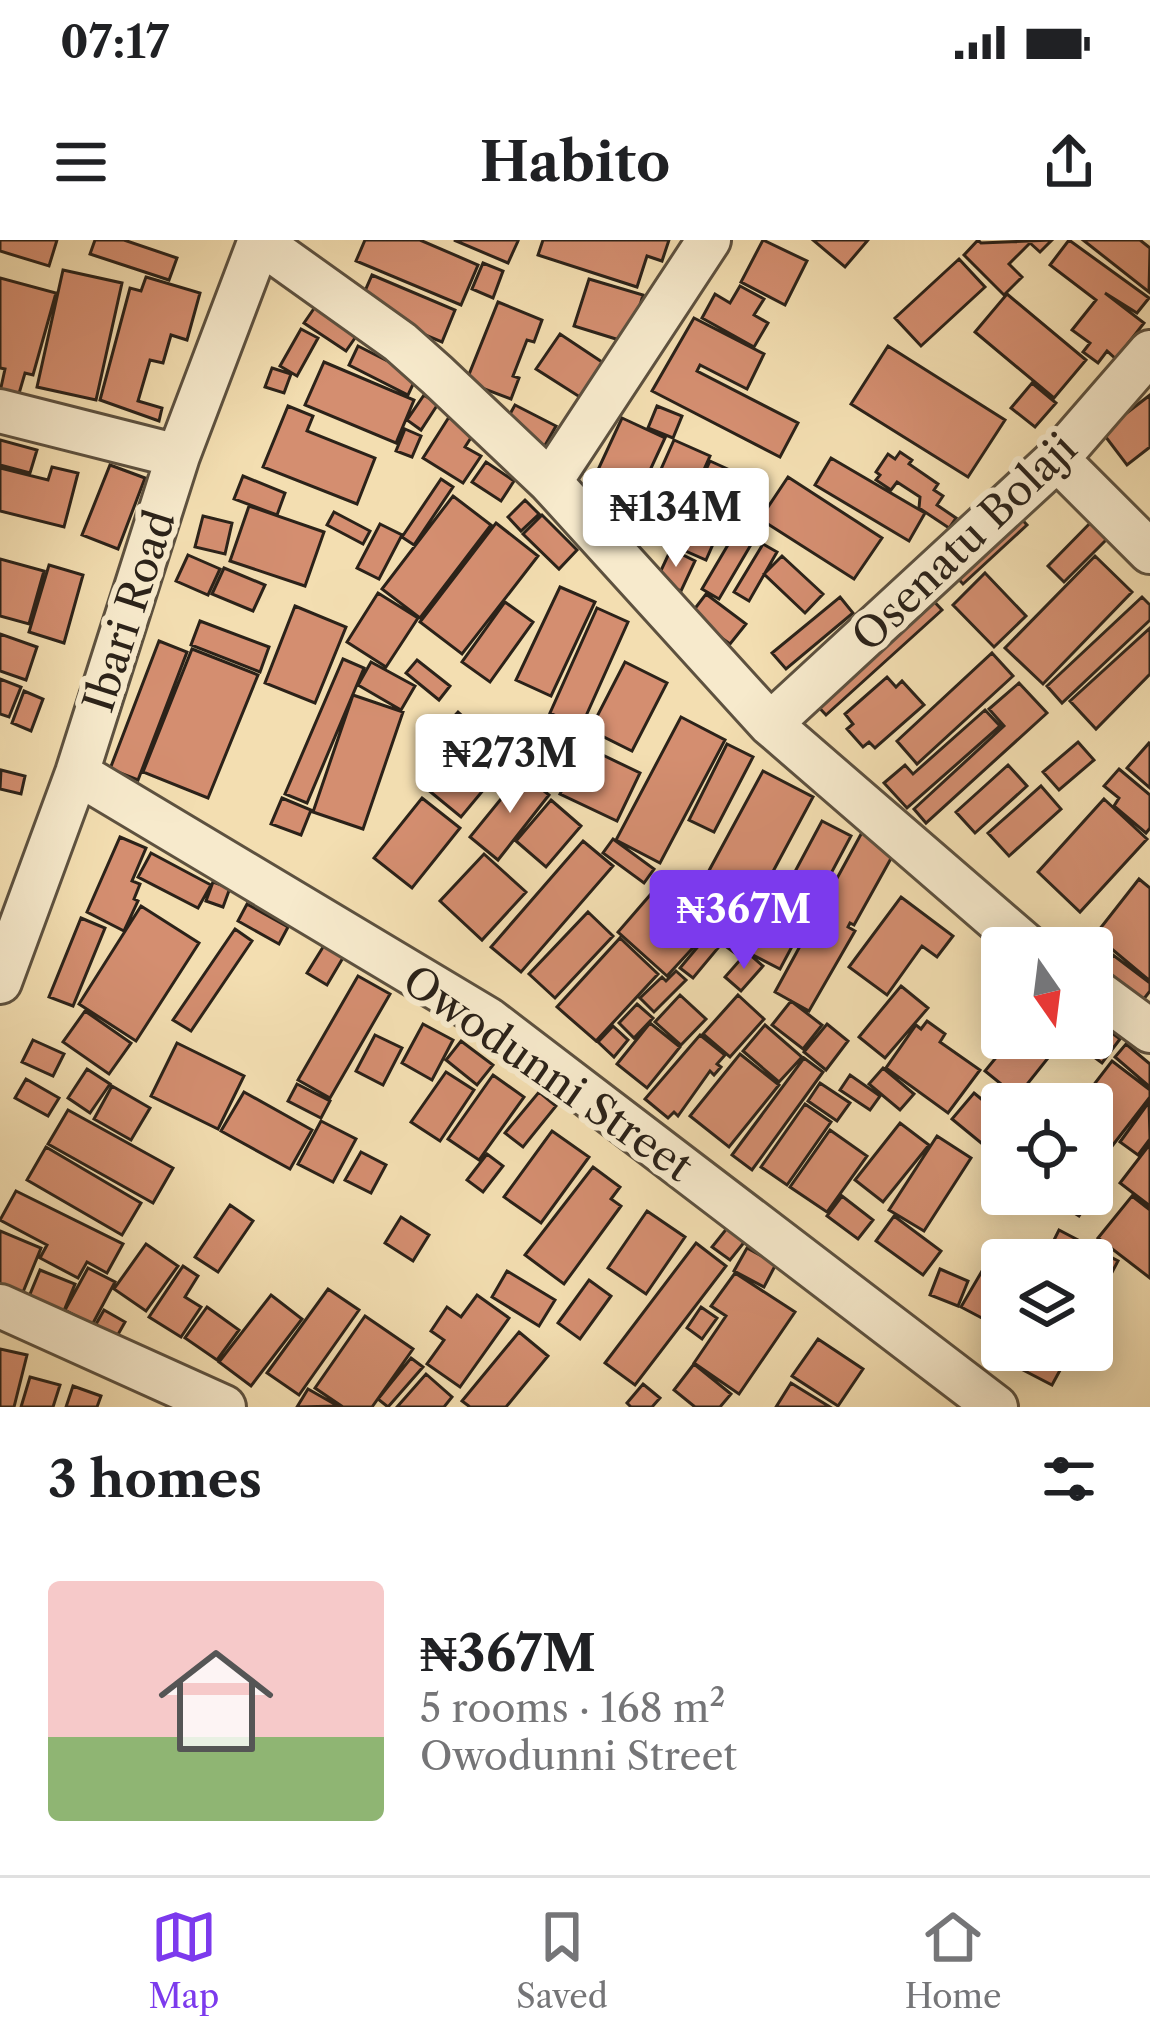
<!DOCTYPE html>
<meta charset="utf-8">
<style>
:root{--surface:#fff;--page:#f2f2f2;--text:#202124;--muted:#757577;--line:#e0e0e0;--accent:#7c3aed}
body{margin:0;font-family:"Libre Caslon Text",serif;background:var(--page);color:var(--text);height:100vh;display:flex;flex-direction:column;font-size:45px;white-space:nowrap}
*{box-sizing:border-box;margin:0}
p{font-size:39px;color:var(--muted)}
.icon{flex:none;width:66px;height:66px;fill:none;stroke:currentColor;stroke-width:2;stroke-linecap:round;stroke-linejoin:round}
.map{position:relative;height:1167px;overflow:hidden}
.drawer{display:flex;flex-direction:column;background:var(--surface);flex:1}
.drawer>*{flex:none}
.needle{width:78px;rotate:166deg}
.tools{position:absolute;left:981px;top:687px;display:grid;gap:24px}
.tools a{display:grid;place-items:center;width:132px;height:132px;border-radius:12px;background:var(--surface);box-shadow:0 6px 30px #0003;font-size:60px}
.price{position:absolute;translate:-50% -102px;padding:0 27px;border-radius:12px;background:#fff;color:#222;font-size:39px;line-height:78px;filter:drop-shadow(0 3px 6px #0008)}
.price::after{content:'';position:absolute;left:50%;top:72px;width:36px;height:27px;margin-left:-18px;background:inherit;clip-path:polygon(0 0,100% 0,50% 100%)}
.price.selected{background:var(--accent);color:#fff}
ul{padding:0;list-style:none}
li{display:flex;align-items:center;gap:36px;height:300px;padding:0 48px}
li span{display:grid;place-items:center;flex:none;width:336px;height:240px;border-radius:12px;color:#555}
li>.icon{margin-inline-start:auto}
span .icon{width:144px;height:144px;fill:#fffc;stroke-width:1}
li b{font-size:51px}
h2{display:flex;justify-content:space-between;align-items:center;height:144px;padding:0 48px;font-size:51px}
.status{display:flex;justify-content:space-between;align-items:center;height:84px;padding:0 60px;background:var(--surface);direction:ltr}
.status svg{height:33px;fill:currentColor}
header{display:flex;justify-content:space-between;align-items:center;height:156px;padding:0 48px;background:var(--surface);font-size:54px;font-weight:700}
.menu{display:flex;justify-content:space-around;align-items:center;height:168px;border-top:3px solid var(--line);background:var(--surface);font-size:33px;color:var(--muted)}
.menu a{display:grid;justify-items:center;gap:6px}
.menu .selected{color:var(--accent)}
.map>svg:first-child{display:block}
.building{fill:#d48e70;stroke:#2b2219;stroke-width:3}
.lines{fill:none;stroke-linecap:round;stroke-linejoin:round}
.minor-casing{stroke:#5d513f;stroke-width:48}
.minor{stroke:#f7eacc;stroke-width:42}
.labels{text-anchor:middle;dominant-baseline:central;stroke-width:12;stroke-linejoin:round;paint-order:stroke}
.street-label{font-size:42px;fill:#2b2219;stroke:#f7eacc}
</style>
<div class="status"><b>07:17</b><svg viewBox="0 0 49 12"><path d="M0 12V9h3v3zM5 12V6h3v6zM10 12V3h3v9zM15 12V0h3v12zM26 1h20v11H26zM47 4h2v5h-2z"/></svg></div>
<header><svg class="icon" aria-label="menu" viewBox="0 0 24 24"><path d="M4 6h16M4 12h16M4 18h16"/></svg>Habito<svg class="icon" aria-label="share" viewBox="0 0 24 24"><path d="M12 15V3M7 8l5-5 5 5M5 13v7h14v-7"/></svg></header>
<div class="map">
<svg width="1150" height="1167" viewBox="0 0 1150 1167">
<rect width="100%" height="100%" fill="#f3deb1"/>
<filter id="stains"><feTurbulence type="fractalNoise" baseFrequency=".00167" numOctaves="4"/><feColorMatrix values="0 0 0 0 .2 0 0 0 0 .09 0 0 0 0 .02 0 0 0 .5 -.17"/></filter>
<radialGradient id="worn" r=".72"><stop offset=".6" stop-color="#630" stop-opacity="0"/><stop offset="1" stop-color="#630" stop-opacity=".3"/></radialGradient>
<path class="building" d="M 0,0 L 57,0 L 49,26 L 0,11 Z
M 95,0 L 124,0 L 177,18 L 169,40 L 90,14 Z
M 365,0 L 420,0 L 478,25 L 461,65 L 356,21 Z
M 454,0 L 516,0 L 518,1 L 508,23 Z
M 543,0 L 669,0 L 662,21 L 647,16 L 637,47 L 538,15 Z
M 763,0 L 807,21 L 785,65 L 741,42 Z
M 813,0 L 868,0 L 845,27 Z
M 978,0 L 981,3 L 1052,0 L 1040,12 L 1030,3 L 1009,24 L 1022,37 L 1004,55 L 964,15 Z
M 1069,0 L 1149,58 L 1137,73 L 1105,53 L 1144,83 L 1116,119 L 1107,111 L 1098,123 L 1083,112 L 1090,103 L 1072,90 L 1096,60 L 1050,25 Z
M 1083,0 L 1140,0 L 1150,8 L 1149,52 Z
M 959,19 L 985,47 L 921,106 L 895,78 Z
M 483,23 L 503,31 L 493,58 L 472,49 Z
M 63,30 L 122,43 L 96,160 L 37,147 Z
M 372,35 L 455,70 L 442,102 L 358,67 Z
M 146,37 L 200,53 L 187,100 L 171,95 L 163,123 L 150,120 L 138,161 L 162,168 L 159,181 L 100,160 L 130,48 L 141,51 Z
M 0,38 L 56,53 L 33,135 L 25,133 L 18,157 L 0,152 L 5,129 L 0,128 Z
M 589,39 L 643,55 L 629,103 L 574,86 Z
M 740,46 L 764,59 L 754,75 L 768,83 L 754,107 L 702,78 L 715,54 L 730,63 Z
M 1007,54 L 1086,120 L 1054,158 L 975,92 Z
M 498,62 L 542,80 L 534,102 L 527,100 L 513,136 L 519,138 L 511,159 L 466,142 Z
M 315,67 L 357,95 L 346,111 L 304,83 Z
M 694,78 L 764,114 L 747,149 L 700,125 L 697,131 L 798,183 L 780,217 L 652,151 Z
M 301,89 L 318,98 L 297,136 L 280,126 Z
M 560,94 L 605,124 L 583,159 L 536,129 Z
M 358,106 L 417,136 L 408,155 L 349,125 Z
M 888,106 L 1005,180 L 968,237 L 851,164 Z
M 324,122 L 414,160 L 396,203 L 305,165 Z
M 272,128 L 291,134 L 284,153 L 265,147 Z
M 1032,143 L 1056,163 L 1035,187 L 1011,168 Z
M 424,155 L 438,164 L 421,190 L 407,180 Z
M 1150,155 L 1150,207 L 1127,225 L 1102,192 Z
M 515,165 L 556,186 L 544,207 L 504,185 Z
M 288,166 L 313,176 L 307,191 L 375,218 L 357,264 L 263,227 Z
M 657,166 L 682,176 L 673,198 L 648,188 Z
M 449,177 L 474,193 L 465,207 L 481,216 L 463,243 L 423,218 Z
M 622,178 L 665,198 L 633,267 L 590,247 Z
M 405,189 L 421,196 L 412,217 L 396,211 Z
M 0,200 L 37,210 L 30,233 L 0,225 Z
M 674,200 L 710,216 L 674,297 L 638,281 Z
M 900,212 L 912,220 L 909,224 L 938,244 L 934,250 L 943,256 L 937,265 L 956,278 L 949,288 L 919,268 L 920,257 L 897,242 L 891,250 L 876,240 L 880,235 L 876,232 L 888,214 L 895,219 Z
M 831,218 L 925,273 L 909,301 L 815,245 Z
M 710,221 L 743,236 L 706,320 L 672,305 Z
M 486,222 L 514,241 L 501,261 L 472,242 Z
M 110,225 L 145,238 L 118,309 L 82,295 Z
M 52,227 L 78,233 L 64,287 L 0,271 L 0,228 L 48,240 Z
M 243,236 L 285,253 L 277,275 L 234,259 Z
M 788,237 L 882,298 L 854,339 L 760,279 Z
M 441,239 L 453,247 L 414,305 L 402,297 Z
M 453,256 L 491,285 L 420,378 L 382,349 Z
M 525,260 L 539,274 L 521,291 L 508,277 Z
M 249,266 L 324,292 L 305,346 L 230,321 Z
M 1014,271 L 1027,285 L 963,344 L 950,330 Z
M 334,272 L 370,291 L 363,304 L 327,285 Z
M 542,275 L 577,310 L 559,329 L 523,294 Z
M 203,276 L 232,283 L 225,314 L 195,307 Z
M 1097,276 L 1114,292 L 1064,342 L 1048,326 Z
M 742,281 L 759,291 L 719,359 L 702,349 Z
M 496,283 L 538,316 L 462,414 L 420,382 Z
M 380,284 L 402,295 L 379,339 L 357,328 Z
M 763,304 L 777,312 L 749,361 L 734,352 Z
M 671,309 L 695,321 L 681,351 L 657,339 Z
M 188,315 L 220,329 L 208,355 L 176,341 Z
M 782,316 L 823,354 L 805,373 L 764,334 Z
M 1095,316 L 1132,352 L 1043,444 L 1005,408 Z
M 0,319 L 44,331 L 29,384 L 0,376 Z
M 49,325 L 83,335 L 64,403 L 29,392 Z
M 224,328 L 265,345 L 253,371 L 212,354 Z
M 985,333 L 1026,376 L 994,407 L 953,365 Z
M 560,347 L 595,362 L 551,456 L 516,440 Z
M 378,353 L 418,378 L 386,427 L 347,402 Z
M 706,354 L 746,384 L 730,404 L 690,375 Z
M 928,355 L 942,370 L 826,475 L 812,460 Z
M 840,357 L 853,373 L 786,429 L 772,413 Z
M 1142,357 L 1150,365 L 1150,380 L 1062,463 L 1047,446 Z
M 505,362 L 533,382 L 490,442 L 462,422 Z
M 295,366 L 346,387 L 315,463 L 265,443 Z
M 597,368 L 628,382 L 581,487 L 550,473 Z
M 200,381 L 269,407 L 260,432 L 191,405 Z
M 1150,388 L 1150,434 L 1096,489 L 1070,461 Z
M 0,394 L 37,407 L 26,440 L 0,431 Z
M 159,401 L 187,412 L 138,540 L 110,529 Z
M 192,409 L 258,435 L 208,558 L 143,532 Z
M 992,413 L 1013,436 L 917,524 L 897,501 Z
M 343,419 L 364,428 L 307,563 L 285,554 Z
M 417,420 L 450,446 L 439,460 L 406,433 Z
M 371,422 L 415,446 L 401,470 L 358,445 Z
M 625,422 L 667,443 L 632,511 L 590,490 Z
M 887,437 L 896,447 L 902,441 L 924,465 L 875,508 L 869,502 L 863,507 L 847,489 L 853,484 L 845,474 Z
M 0,439 L 21,447 L 9,477 L 0,474 Z
M 1019,443 L 1047,473 L 926,583 L 914,569 L 1004,486 L 989,469 Z
M 24,451 L 43,459 L 31,491 L 12,483 Z
M 353,455 L 403,472 L 363,589 L 313,572 Z
M 985,470 L 1000,486 L 907,568 L 884,543 L 905,525 L 913,534 Z
M 458,472 L 512,521 L 489,547 L 434,498 Z
M 549,476 L 578,488 L 564,521 L 535,508 Z
M 681,477 L 725,500 L 660,623 L 616,600 Z
M 488,478 L 526,504 L 518,516 L 479,490 Z
M 1078,502 L 1094,520 L 1059,550 L 1043,532 Z
M 1149,503 L 1150,504 L 1150,548 L 1127,528 Z
M 727,504 L 753,517 L 714,592 L 689,580 Z
M 584,506 L 640,533 L 617,581 L 560,554 Z
M 529,509 L 559,528 L 549,544 L 519,525 Z
M 451,521 L 485,548 L 461,577 L 427,549 Z
M 1008,525 L 1027,546 L 975,593 L 956,572 Z
M 1119,529 L 1150,555 L 1150,588 L 1146,593 L 1114,566 L 1119,558 L 1104,546 Z
M 1,530 L 25,536 L 21,554 L 0,549 Z
M 763,531 L 813,557 L 755,665 L 705,638 Z
M 522,533 L 549,555 L 498,620 L 470,597 Z
M 1041,546 L 1061,569 L 1009,616 L 988,593 Z
M 282,558 L 311,570 L 301,595 L 271,584 Z
M 422,558 L 460,588 L 412,648 L 374,618 Z
M 1104,559 L 1147,599 L 1080,672 L 1038,632 Z
M 551,560 L 581,586 L 546,627 L 516,601 Z
M 822,581 L 851,596 L 780,729 L 751,714 Z
M 866,585 L 899,604 L 854,685 L 850,683 L 848,687 L 855,691 L 809,771 L 775,752 Z
M 120,597 L 146,608 L 132,641 L 140,644 L 134,659 L 138,661 L 124,691 L 87,672 Z
M 613,599 L 654,629 L 644,643 L 603,613 Z
M 583,601 L 613,626 L 521,732 L 491,707 Z
M 151,613 L 211,645 L 198,668 L 138,637 Z
M 484,614 L 526,652 L 482,700 L 440,661 Z
M 696,638 L 759,683 L 736,714 L 674,668 Z
M 1139,639 L 1150,648 L 1150,741 L 1095,695 Z
M 213,642 L 230,648 L 223,667 L 206,661 Z
M 651,654 L 701,699 L 667,736 L 618,692 Z
M 901,657 L 953,696 L 937,717 L 922,706 L 887,755 L 849,727 Z
M 247,664 L 288,687 L 279,704 L 238,681 Z
M 141,666 L 199,703 L 136,801 L 79,764 Z
M 588,672 L 613,696 L 555,758 L 529,734 Z
M 81,678 L 105,688 L 73,766 L 49,757 Z
M 235,689 L 252,701 L 191,791 L 173,780 Z
M 706,697 L 718,708 L 693,738 L 680,728 Z
M 620,698 L 658,734 L 596,801 L 557,767 Z
M 328,699 L 347,711 L 327,745 L 307,733 Z
M 747,712 L 763,726 L 741,751 L 725,737 Z
M 1113,715 L 1150,743 L 1150,751 L 1136,769 L 1095,739 Z
M 676,731 L 686,740 L 654,772 L 640,758 L 662,737 L 666,741 Z
M 358,736 L 390,754 L 330,858 L 298,840 Z
M 901,746 L 928,768 L 885,818 L 859,797 Z
M 680,755 L 706,779 L 681,805 L 655,782 Z
M 738,755 L 764,779 L 730,817 L 703,794 Z
M 791,761 L 822,785 L 803,809 L 772,785 Z
M 637,764 L 653,778 L 634,798 L 619,783 Z
M 85,771 L 131,803 L 109,834 L 63,802 Z
M 927,781 L 945,794 L 940,802 L 980,830 L 948,873 L 886,828 L 916,785 L 921,789 Z
M 650,783 L 680,807 L 647,848 L 617,824 Z
M 423,784 L 453,800 L 432,840 L 402,823 Z
M 827,784 L 848,801 L 826,830 L 804,812 Z
M 765,785 L 802,817 L 779,842 L 743,811 Z
M 1101,785 L 1120,799 L 1102,823 L 1083,809 Z
M 613,786 L 628,800 L 614,817 L 598,802 Z
M 375,795 L 402,808 L 383,845 L 356,831 Z
M 700,795 L 725,815 L 717,824 L 721,827 L 714,835 L 710,831 L 678,876 L 674,872 L 668,878 L 645,859 Z
M 1012,798 L 1064,798 L 1017,857 L 985,831 Z
M 33,800 L 64,814 L 53,836 L 22,822 Z
M 461,801 L 493,825 L 477,845 L 446,820 Z
M 177,803 L 244,836 L 218,889 L 151,856 Z
M 1126,804 L 1150,824 L 1150,847 L 1115,817 Z
M 740,814 L 779,845 L 729,907 L 690,876 Z
M 804,818 L 823,832 L 752,930 L 732,915 Z
M 1112,821 L 1150,850 L 1150,857 L 1092,932 L 1092,864 L 1079,864 Z
M 883,828 L 914,854 L 900,870 L 869,844 Z
M 87,829 L 110,844 L 90,873 L 68,858 Z
M 446,832 L 474,850 L 440,901 L 411,882 Z
M 493,835 L 524,857 L 479,920 L 448,899 Z
M 850,835 L 880,856 L 870,870 L 840,850 Z
M 26,839 L 59,858 L 48,876 L 15,858 Z
M 820,843 L 850,863 L 837,881 L 808,861 Z
M 297,844 L 330,861 L 321,878 L 288,861 Z
M 112,846 L 150,868 L 131,900 L 94,879 Z
M 244,852 L 312,890 L 290,929 L 221,891 Z
M 539,852 L 556,866 L 523,907 L 505,893 Z
M 974,853 L 1002,876 L 1002,920 L 952,879 Z
M 1149,862 L 1150,899 L 1138,915 L 1120,902 Z
M 805,864 L 831,882 L 787,945 L 761,927 Z
M 68,870 L 173,928 L 153,963 L 48,904 Z
M 321,881 L 356,899 L 333,942 L 298,924 Z
M 900,883 L 929,905 L 883,962 L 855,940 Z
M 830,890 L 867,916 L 827,972 L 790,947 Z
M 552,891 L 589,917 L 541,983 L 504,957 Z
M 937,896 L 971,918 L 924,991 L 889,970 Z
M 1150,904 L 1150,966 L 1120,943 Z
M 46,907 L 141,963 L 122,995 L 27,940 Z
M 361,912 L 386,925 L 371,953 L 345,940 Z
M 487,914 L 503,926 L 483,952 L 467,940 Z
M 593,927 L 620,947 L 611,959 L 621,966 L 564,1044 L 525,1015 Z
M 16,951 L 123,1004 L 107,1033 L 87,1022 L 78,1038 L 40,1018 L 47,1005 L 0,980 Z
M 1063,954 L 1090,954 L 1092,956 L 1079,976 L 1058,963 Z
M 842,956 L 873,980 L 858,999 L 827,976 Z
M 1132,956 L 1150,970 L 1150,1038 L 1098,998 Z
M 230,965 L 253,981 L 218,1032 L 195,1017 Z
M 647,971 L 685,997 L 646,1054 L 608,1028 Z
M 894,976 L 941,1011 L 923,1035 L 876,1001 Z
M 401,977 L 429,995 L 413,1021 L 385,1003 Z
M 728,987 L 746,1000 L 730,1020 L 712,1007 Z
M 1059,990 L 1118,1021 L 1092,1070 L 1092,1020 L 1044,1020 Z
M 0,991 L 41,1008 L 21,1057 L 0,1048 Z
M 999,1002 L 1030,1020 L 1002,1020 L 1002,1082 L 999,1087 L 961,1067 Z
M 696,1003 L 726,1026 L 635,1145 L 605,1123 Z
M 146,1004 L 178,1026 L 146,1071 L 114,1049 Z
M 747,1008 L 776,1024 L 764,1047 L 734,1031 Z
M 183,1026 L 198,1036 L 185,1057 L 201,1067 L 181,1097 L 149,1077 Z
M 88,1028 L 115,1042 L 92,1085 L 65,1070 Z
M 940,1029 L 968,1041 L 958,1066 L 930,1055 Z
M 40,1030 L 75,1044 L 63,1073 L 28,1059 Z
M 507,1031 L 555,1060 L 539,1086 L 492,1057 Z
M 735,1033 L 795,1072 L 739,1154 L 694,1123 L 726,1076 L 711,1066 Z
M 589,1040 L 611,1056 L 580,1099 L 558,1083 Z
M 328,1049 L 359,1070 L 299,1155 L 267,1133 Z
M 271,1055 L 302,1079 L 251,1146 L 219,1122 Z
M 477,1055 L 509,1078 L 460,1147 L 427,1124 L 444,1100 L 431,1091 L 447,1067 L 461,1077 Z
M 207,1067 L 239,1090 L 217,1120 L 185,1098 Z
M 701,1067 L 717,1078 L 702,1099 L 687,1088 Z
M 104,1070 L 125,1082 L 116,1098 L 95,1086 Z
M 365,1076 L 413,1109 L 372,1167 L 343,1167 L 315,1148 Z
M 519,1092 L 548,1116 L 506,1167 L 470,1167 L 462,1161 Z
M 818,1099 L 863,1129 L 838,1166 L 792,1136 Z
M 1002,1100 L 1002,1110 L 1071,1110 L 1052,1145 L 994,1115 Z
M 0,1109 L 27,1115 L 14,1167 L 0,1167 Z
M 411,1118 L 423,1127 L 388,1167 L 378,1159 Z
M 694,1124 L 731,1154 L 720,1167 L 695,1167 L 674,1150 Z
M 426,1134 L 452,1157 L 444,1167 L 397,1167 Z
M 30,1137 L 60,1145 L 53,1167 L 21,1167 Z
M 791,1143 L 830,1167 L 776,1167 Z
M 643,1144 L 660,1158 L 652,1167 L 631,1167 L 627,1163 Z
M 73,1146 L 101,1156 L 97,1167 L 66,1167 Z
M 308,1149 L 338,1166 L 297,1167 Z"/>
<g class="lines">
<g class="minor-casing">
<path id="minor" d="M 260,2 L 400,102 L 437,135 L 550,242 L 770,484 L 1029,708
M 0,171 L 178,216
M 1057,219 L 1150,312
M 550,242 L 709,0
M 770,484 L 1057,219 L 1150,112
M 77,533 L 488,779 L 996,1167
M 0,742 L 77,533 L 178,216 L 260,0
M 1092,748 L 1150,791
M 0,1066 L 224,1167"/>
</g>
<use href="#minor" class="minor"/>
</g>
<g class="labels">
<g class="street-label">
<text transform="translate(964 302) rotate(-44)">Osenatu Bolaji</text>
<text transform="translate(129 371) rotate(-72)">Ibari Road</text>
<text transform="translate(548 833) rotate(35)">Owodunni Street</text>
</g>
</g>
<rect width="100%" height="100%" filter="url(#stains)"/>
<rect width="100%" height="100%" fill="url(#worn)"/>
</svg>
<div class="tools">
<a><svg class="needle" viewBox="-14 -14 28 28"><path d="M0-13l5 13h-10z" fill="#e53935"/><path d="M0 13l5-13h-10z" fill="#757577"/></svg></a>
<a><svg class="icon" aria-label="locate" viewBox="0 0 24 24"><circle cx="12" cy="12" r="6"/><path d="M12 2v4M12 18v4M2 12h4M18 12h4"/></svg></a>
<a><svg class="icon" aria-label="layers" viewBox="0 0 24 24"><path d="M12 4l9 5-9 5-9-5zM3 14l9 5 9-5"/></svg></a>
</div>
<b class="price" style="left:676px;top:330px">₦134M</b>
<b class="price" style="left:510px;top:576px">₦273M</b>
<b class="price selected" style="left:744px;top:732px">₦367M</b>
</div>
<section class="drawer">
<h2>3 homes<svg class="icon" aria-label="filters" viewBox="0 0 24 24"><path d="M4 7h16M4 17h16"/><circle cx="9" cy="7" r="2"/><circle cx="15" cy="17" r="2"/></svg></h2>
<ul>
<li><span style="background:linear-gradient(#f6c9c9 65%,#8fb573 0)"><svg class="icon" aria-label="home" viewBox="0 0 24 24"><path d="M3 11l9-7 9 7M6 9v11h12V9"/></svg></span><div><b>₦367M</b><p>5 rooms · 168 m²</p><p>Owodunni Street</p></div></li>
</ul>
</section>
<nav class="menu">
<a class="selected"><svg class="icon" aria-label="map" viewBox="0 0 24 24"><path d="M3 6l6-2 6 2 6-2v14l-6 2-6-2-6 2zM9 4v14M15 6v14"/></svg>Map</a>
<a><svg class="icon" aria-label="saved" viewBox="0 0 24 24"><path d="M7 4h10v16l-5-4-5 4z"/></svg>Saved</a>
<a><svg class="icon" aria-label="home" viewBox="0 0 24 24"><path d="M3 11l9-7 9 7M6 9v11h12V9"/></svg>Home</a>
</nav>
